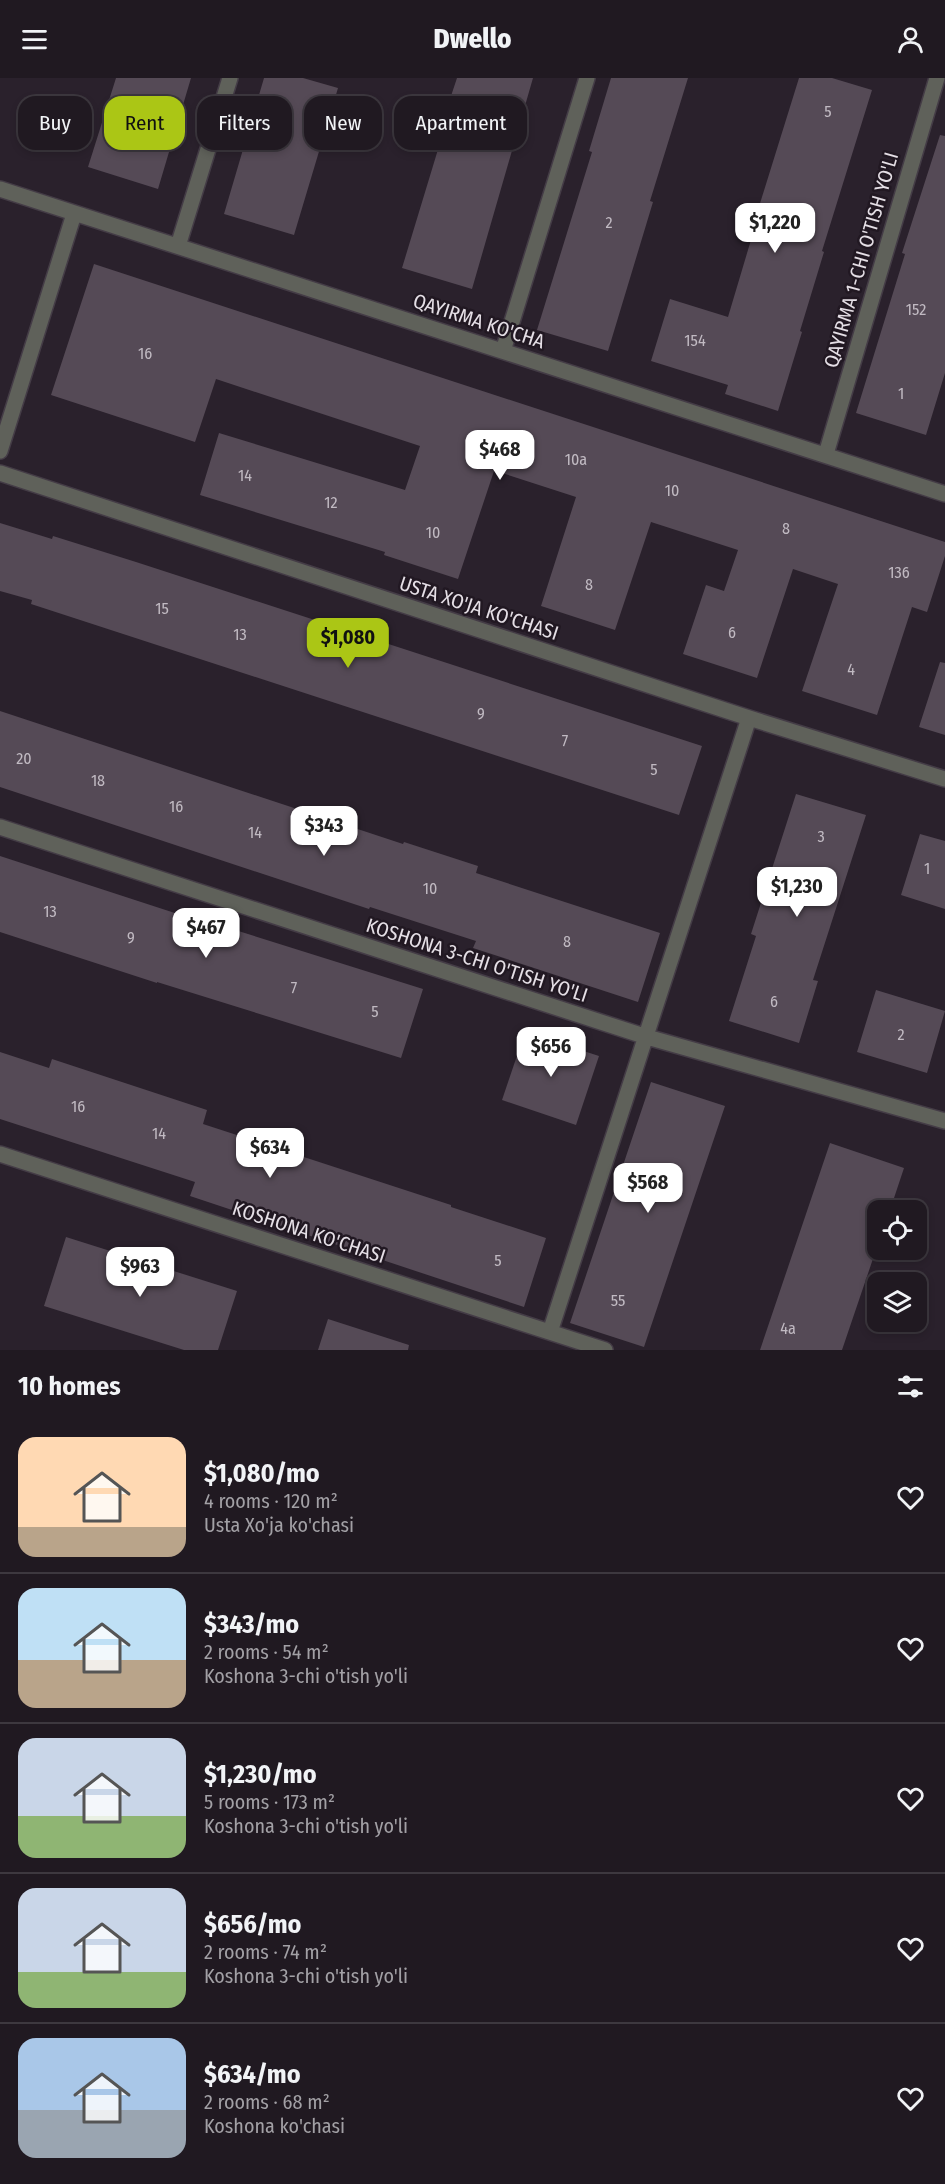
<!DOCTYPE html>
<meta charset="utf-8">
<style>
:root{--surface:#201921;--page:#2d262e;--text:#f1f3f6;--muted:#a2a0a5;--line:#3d383f;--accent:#abc615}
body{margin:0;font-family:"Fira Sans Condensed",sans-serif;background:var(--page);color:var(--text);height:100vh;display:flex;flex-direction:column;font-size:22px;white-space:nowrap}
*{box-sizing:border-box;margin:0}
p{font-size:20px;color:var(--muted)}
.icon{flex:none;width:33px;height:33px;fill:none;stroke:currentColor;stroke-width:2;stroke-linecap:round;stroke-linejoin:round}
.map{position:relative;height:1272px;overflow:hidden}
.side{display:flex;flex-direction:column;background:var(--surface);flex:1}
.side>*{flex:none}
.banner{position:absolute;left:18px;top:18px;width:600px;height:54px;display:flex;gap:12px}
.tools{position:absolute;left:867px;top:1122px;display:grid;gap:12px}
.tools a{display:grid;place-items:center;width:60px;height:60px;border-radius:12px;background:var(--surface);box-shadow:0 3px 9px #0003,0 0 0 2px var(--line);font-size:30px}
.price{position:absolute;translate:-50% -51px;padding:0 14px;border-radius:12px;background:#fff;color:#222;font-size:20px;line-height:39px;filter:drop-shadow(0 2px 3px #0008)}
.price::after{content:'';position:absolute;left:50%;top:36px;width:18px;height:14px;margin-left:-9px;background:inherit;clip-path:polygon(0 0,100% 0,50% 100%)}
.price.selected{background:var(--accent);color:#111}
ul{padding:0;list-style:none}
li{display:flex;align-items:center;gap:18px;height:150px;padding:0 18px}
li+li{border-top:2px solid var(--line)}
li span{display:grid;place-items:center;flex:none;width:168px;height:120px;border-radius:18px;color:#555}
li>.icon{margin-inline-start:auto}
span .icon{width:72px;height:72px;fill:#fffc;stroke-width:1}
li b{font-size:26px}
h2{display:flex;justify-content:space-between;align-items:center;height:72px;padding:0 18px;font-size:26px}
.pill{padding:0 21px;border-radius:18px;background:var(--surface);box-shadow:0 3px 9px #0003,0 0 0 2px var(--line);font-size:21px;line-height:54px}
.pill.selected{background:var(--accent);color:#111}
header{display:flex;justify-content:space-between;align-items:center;height:78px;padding:0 18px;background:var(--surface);font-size:27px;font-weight:800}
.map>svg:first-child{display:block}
.building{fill:#554a56}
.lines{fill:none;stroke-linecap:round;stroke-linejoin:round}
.street-casing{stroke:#443c46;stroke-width:18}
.street{stroke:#5f615a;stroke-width:15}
.labels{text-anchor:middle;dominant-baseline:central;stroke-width:5;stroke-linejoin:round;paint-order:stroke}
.number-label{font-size:16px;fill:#c1bac2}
.street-label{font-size:20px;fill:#e5dfe6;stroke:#211822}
</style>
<header><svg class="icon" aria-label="menu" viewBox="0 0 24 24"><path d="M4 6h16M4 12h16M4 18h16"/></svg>Dwello<svg class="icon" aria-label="person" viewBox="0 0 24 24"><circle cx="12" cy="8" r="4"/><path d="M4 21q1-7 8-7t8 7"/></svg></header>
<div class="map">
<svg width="945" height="1272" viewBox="0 0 945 1272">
<rect width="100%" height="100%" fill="#2a212c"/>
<path class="building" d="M 116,0 L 191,0 L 158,111 L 88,89 Z
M 264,0 L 303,0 L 338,10 L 294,157 L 224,136 Z
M 457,0 L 533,0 L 472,211 L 402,190 L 453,22 L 450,21 Z
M 611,0 L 688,0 L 650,123 L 653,124 L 608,273 L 537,252 L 592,74 L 589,73 Z
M 799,0 L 832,0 L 872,12 L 822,173 L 824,174 L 800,253 L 802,254 L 778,333 L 725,316 L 728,307 L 651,283 L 670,221 L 728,239 L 759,135 L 757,135 Z
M 940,57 L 945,58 L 945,295 L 926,357 L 856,335 L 905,176 L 902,175 Z
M 94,186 L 945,464 L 945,478 L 927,534 L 912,529 L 877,637 L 802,613 L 838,506 L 793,491 L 757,600 L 683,576 L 706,507 L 724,513 L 738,472 L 651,444 L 615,552 L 541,528 L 576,419 L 496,393 L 494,393 L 458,501 L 384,477 L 385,474 L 200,417 L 219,355 L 405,412 L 420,368 L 216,301 L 195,364 L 51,317 Z
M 0,445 L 52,461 L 53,458 L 136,484 L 702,668 L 679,737 L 31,526 L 32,522 L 0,513 Z
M 940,584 L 945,585 L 945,657 L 919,649 Z
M 0,633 L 403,766 L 404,764 L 478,788 L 476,795 L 660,855 L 638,924 L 473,870 L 476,863 L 370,829 L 369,831 L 0,709 Z
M 796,716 L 866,737 L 813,902 L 818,903 L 799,965 L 729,943 L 756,858 L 751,856 Z
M 920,756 L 945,763 L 945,831 L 901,817 Z
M 0,778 L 184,838 L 184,836 L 423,911 L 401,980 L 157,904 L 157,905 L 0,854 Z
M 876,912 L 945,933 L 927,995 L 857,974 Z
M 525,954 L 599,978 L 576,1047 L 502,1022 Z
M 0,974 L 49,990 L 52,981 L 207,1032 L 203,1046 L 451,1127 L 451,1129 L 546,1160 L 524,1229 L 190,1118 L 195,1104 L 0,1041 Z
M 651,1004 L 725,1028 L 644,1269 L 570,1245 Z
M 830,1065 L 904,1090 L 890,1132 L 878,1132 L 878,1166 L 842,1272 L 760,1272 Z
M 66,1159 L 237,1213 L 218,1272 L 184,1272 L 44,1228 Z
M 328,1241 L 409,1267 L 408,1272 L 318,1272 Z"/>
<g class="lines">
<g class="street-casing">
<path id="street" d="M 0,111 L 945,416
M 178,168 L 230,0
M 503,273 L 587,0
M 0,373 L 74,136
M 826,376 L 937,0
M 0,395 L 749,640 L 945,701
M 0,749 L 647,959 L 945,1043
M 0,1076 L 605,1272
M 550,1254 L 749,640"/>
</g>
<use href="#street" class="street"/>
</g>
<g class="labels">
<g class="number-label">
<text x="828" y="33">5</text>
<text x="609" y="144">2</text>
<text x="916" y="231">152</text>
<text x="695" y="262">154</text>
<text x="145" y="275">16</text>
<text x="901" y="315">1</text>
<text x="576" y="381">10a</text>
<text x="245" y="397">14</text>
<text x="672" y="412">10</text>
<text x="331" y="424">12</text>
<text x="786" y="450">8</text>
<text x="433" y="454">10</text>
<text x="899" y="494">136</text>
<text x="589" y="506">8</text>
<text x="162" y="530">15</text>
<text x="732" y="554">6</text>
<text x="240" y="556">13</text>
<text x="851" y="591">4</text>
<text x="481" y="635">9</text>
<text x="565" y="662">7</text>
<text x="24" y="680">20</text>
<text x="654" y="691">5</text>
<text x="98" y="702">18</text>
<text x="176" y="728">16</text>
<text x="255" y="754">14</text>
<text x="821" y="758">3</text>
<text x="927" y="790">1</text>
<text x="430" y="810">10</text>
<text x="50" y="833">13</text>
<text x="131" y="859">9</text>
<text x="567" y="863">8</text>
<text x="294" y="909">7</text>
<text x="774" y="923">6</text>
<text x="375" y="933">5</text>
<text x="901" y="956">2</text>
<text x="78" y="1028">16</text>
<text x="159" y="1055">14</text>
<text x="498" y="1182">5</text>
<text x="618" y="1222">55</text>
<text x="788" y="1250">4a</text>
</g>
<g class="street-label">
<text transform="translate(861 182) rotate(-74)">QAYIRMA 1-CHI O'TISH YO'LI</text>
<text transform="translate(479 243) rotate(18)">QAYIRMA KO'CHA</text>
<text transform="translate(479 530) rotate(18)">USTA XO'JA KO'CHASI</text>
<text transform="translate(477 882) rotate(18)">KOSHONA 3-CHI O'TISH YO'LI</text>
<text transform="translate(309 1154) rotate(18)">KOSHONA KO'CHASI</text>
</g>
</g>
</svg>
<div class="tools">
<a><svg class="icon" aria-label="locate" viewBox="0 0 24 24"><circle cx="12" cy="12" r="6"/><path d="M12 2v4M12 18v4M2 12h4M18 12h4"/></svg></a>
<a><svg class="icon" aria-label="layers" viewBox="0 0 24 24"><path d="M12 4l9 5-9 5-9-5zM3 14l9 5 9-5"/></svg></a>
</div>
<b class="price" style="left:775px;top:176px">$1,220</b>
<b class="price" style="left:500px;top:403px">$468</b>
<b class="price selected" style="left:348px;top:591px">$1,080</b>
<b class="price" style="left:324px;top:779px">$343</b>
<b class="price" style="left:797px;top:840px">$1,230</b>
<b class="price" style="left:206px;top:881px">$467</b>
<b class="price" style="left:551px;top:1000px">$656</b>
<b class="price" style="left:270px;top:1101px">$634</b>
<b class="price" style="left:648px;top:1136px">$568</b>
<b class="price" style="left:140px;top:1220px">$963</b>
<div class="banner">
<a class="pill">Buy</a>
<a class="pill selected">Rent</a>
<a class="pill">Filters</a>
<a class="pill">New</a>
<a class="pill">Apartment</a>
</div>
</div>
<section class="side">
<h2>10 homes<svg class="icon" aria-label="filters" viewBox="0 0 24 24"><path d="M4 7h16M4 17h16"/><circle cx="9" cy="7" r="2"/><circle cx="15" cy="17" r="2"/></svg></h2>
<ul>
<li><span style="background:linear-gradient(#ffd9b3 75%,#b9a48a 0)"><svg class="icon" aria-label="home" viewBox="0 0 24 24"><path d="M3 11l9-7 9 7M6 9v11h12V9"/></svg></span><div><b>$1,080/mo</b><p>4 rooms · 120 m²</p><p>Usta Xo'ja ko'chasi</p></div><svg class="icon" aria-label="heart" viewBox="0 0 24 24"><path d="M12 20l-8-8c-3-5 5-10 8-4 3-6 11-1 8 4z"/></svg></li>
<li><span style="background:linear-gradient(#bfe0f5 60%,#b9a48a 0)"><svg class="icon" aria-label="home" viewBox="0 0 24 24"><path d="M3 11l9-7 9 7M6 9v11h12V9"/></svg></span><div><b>$343/mo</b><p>2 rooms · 54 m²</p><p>Koshona 3-chi o'tish yo'li</p></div><svg class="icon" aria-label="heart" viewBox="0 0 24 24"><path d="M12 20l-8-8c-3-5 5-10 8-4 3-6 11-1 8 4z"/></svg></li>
<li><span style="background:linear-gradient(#c9d6e8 65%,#8fb573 0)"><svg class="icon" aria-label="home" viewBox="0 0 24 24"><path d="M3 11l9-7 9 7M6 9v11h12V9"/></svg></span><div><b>$1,230/mo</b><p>5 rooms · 173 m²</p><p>Koshona 3-chi o'tish yo'li</p></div><svg class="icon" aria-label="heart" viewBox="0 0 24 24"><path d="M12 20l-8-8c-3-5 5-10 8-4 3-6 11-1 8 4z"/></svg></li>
<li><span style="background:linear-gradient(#c9d6e8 70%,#8fb573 0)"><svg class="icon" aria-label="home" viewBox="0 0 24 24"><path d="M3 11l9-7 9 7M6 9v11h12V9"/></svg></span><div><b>$656/mo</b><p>2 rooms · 74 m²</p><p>Koshona 3-chi o'tish yo'li</p></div><svg class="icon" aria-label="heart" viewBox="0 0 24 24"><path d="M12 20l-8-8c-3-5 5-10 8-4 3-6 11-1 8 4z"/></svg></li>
<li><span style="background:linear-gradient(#a9c7e8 60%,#9aa5b1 0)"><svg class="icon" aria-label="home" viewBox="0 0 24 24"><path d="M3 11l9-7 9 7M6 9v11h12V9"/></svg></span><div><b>$634/mo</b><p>2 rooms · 68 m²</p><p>Koshona ko'chasi</p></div><svg class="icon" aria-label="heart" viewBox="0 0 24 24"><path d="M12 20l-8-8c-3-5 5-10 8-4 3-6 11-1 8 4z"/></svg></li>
</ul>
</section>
